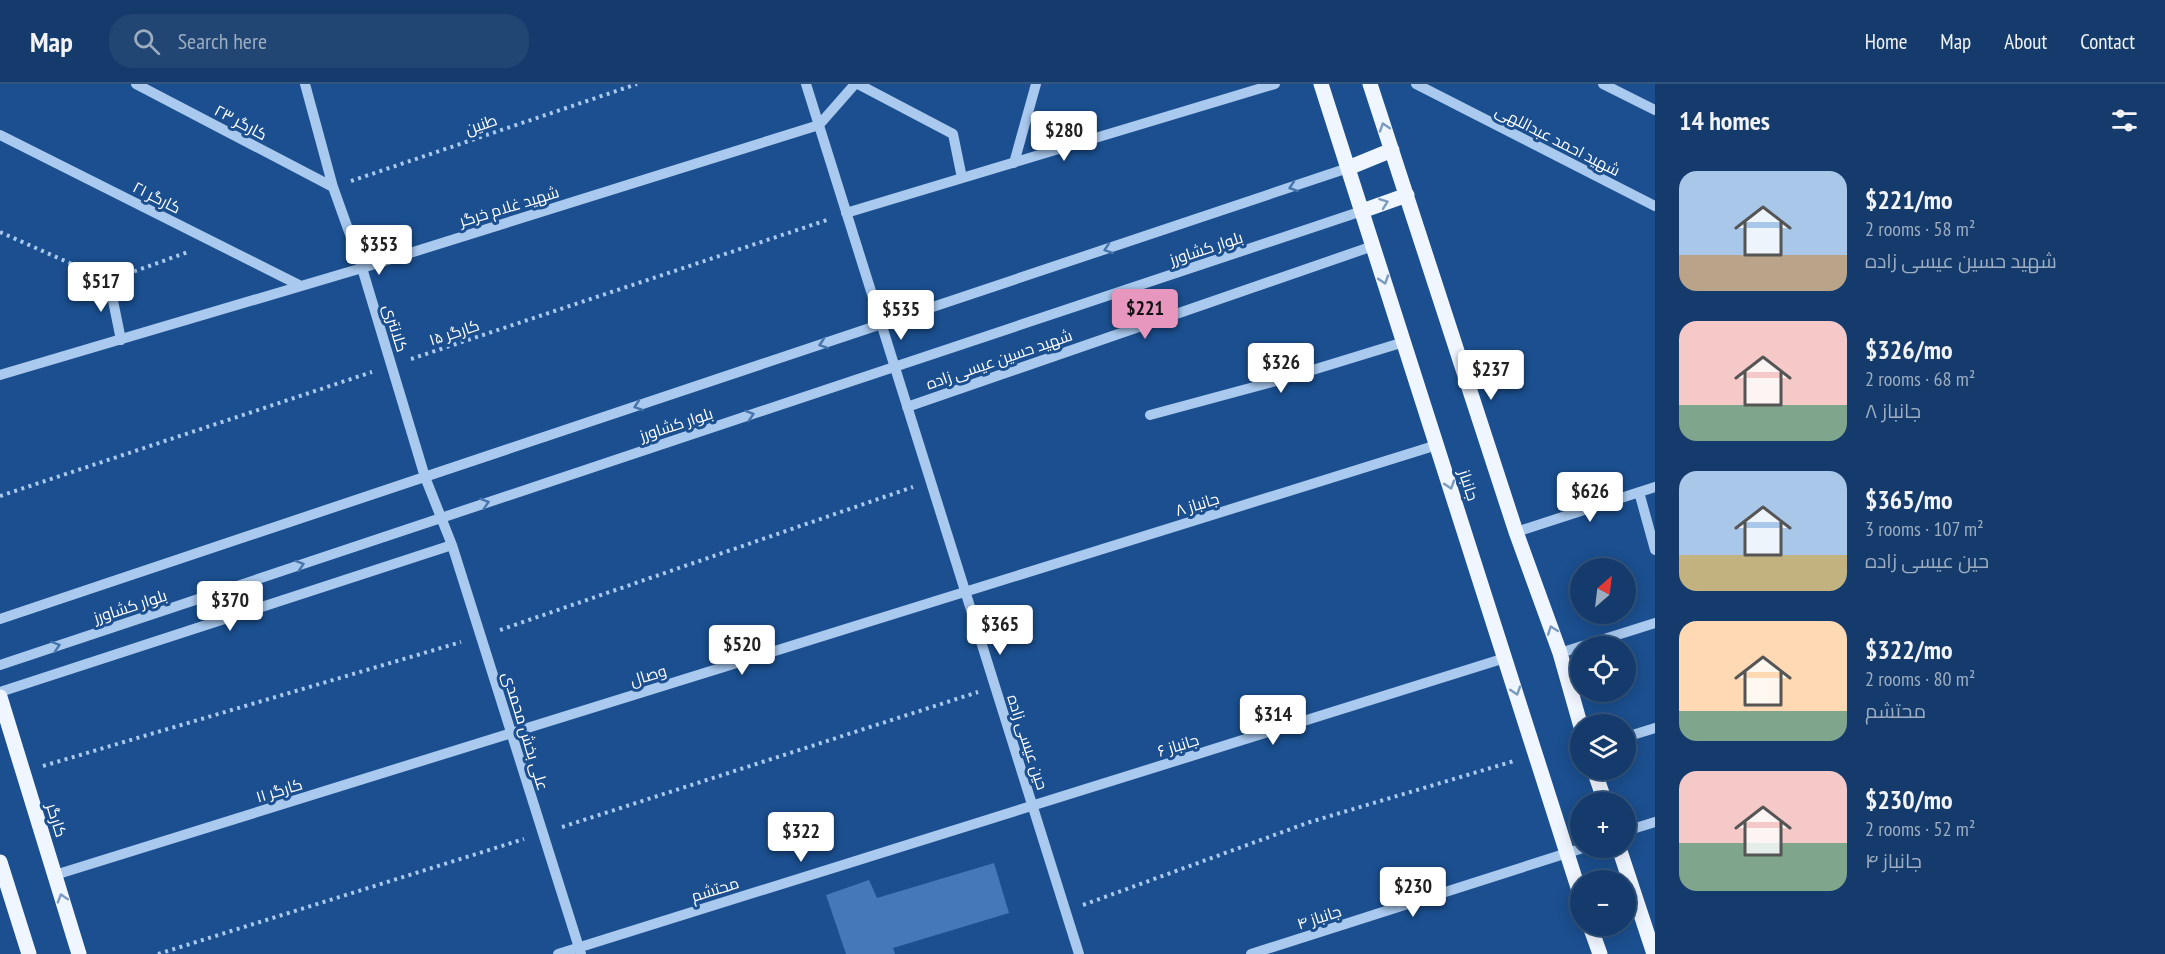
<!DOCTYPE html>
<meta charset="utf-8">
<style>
:root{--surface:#143b6b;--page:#214673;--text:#f1f3f6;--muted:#9dadc1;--line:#33557e;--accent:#e797bd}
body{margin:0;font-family:"PT Sans Narrow",Cairo,sans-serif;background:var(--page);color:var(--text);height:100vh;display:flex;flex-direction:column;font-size:22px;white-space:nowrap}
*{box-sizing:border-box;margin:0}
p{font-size:20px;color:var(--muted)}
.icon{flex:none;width:33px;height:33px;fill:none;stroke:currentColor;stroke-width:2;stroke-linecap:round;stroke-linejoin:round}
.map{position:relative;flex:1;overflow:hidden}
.panel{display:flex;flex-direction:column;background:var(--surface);width:510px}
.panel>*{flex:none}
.needle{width:39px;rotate:28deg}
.buttons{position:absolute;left:1570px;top:474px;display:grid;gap:12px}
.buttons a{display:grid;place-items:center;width:66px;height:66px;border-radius:50%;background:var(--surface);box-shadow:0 3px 15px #0003,0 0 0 2px var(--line);font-size:30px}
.price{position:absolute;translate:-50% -51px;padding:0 14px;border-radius:6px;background:#fff;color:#222;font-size:20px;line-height:39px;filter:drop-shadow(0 2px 3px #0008)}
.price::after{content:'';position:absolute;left:50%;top:36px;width:18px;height:14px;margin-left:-9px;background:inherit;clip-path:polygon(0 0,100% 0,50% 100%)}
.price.active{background:var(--accent);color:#111}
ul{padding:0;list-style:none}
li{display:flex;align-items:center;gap:18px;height:150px;padding:0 24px}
li span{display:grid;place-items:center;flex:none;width:168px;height:120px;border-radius:18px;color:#555}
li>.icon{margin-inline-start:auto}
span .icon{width:72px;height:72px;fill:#fffc;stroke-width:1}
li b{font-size:26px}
h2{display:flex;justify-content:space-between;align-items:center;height:72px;padding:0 24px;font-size:26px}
header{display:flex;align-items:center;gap:36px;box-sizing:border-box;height:84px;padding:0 30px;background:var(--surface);border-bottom:2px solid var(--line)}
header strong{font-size:28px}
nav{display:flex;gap:33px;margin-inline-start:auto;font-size:21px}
.search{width:420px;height:54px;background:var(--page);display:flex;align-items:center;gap:15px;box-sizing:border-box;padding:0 21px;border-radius:24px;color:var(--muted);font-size:22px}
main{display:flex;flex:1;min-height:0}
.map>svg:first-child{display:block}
.building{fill:#4478b7}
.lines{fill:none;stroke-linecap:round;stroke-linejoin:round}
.path{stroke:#a9c9ee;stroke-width:4;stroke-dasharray:3 4.5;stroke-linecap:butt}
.minor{stroke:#a9c9ee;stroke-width:10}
.major{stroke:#f0f6ff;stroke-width:15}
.oneway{stroke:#7b9ac1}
.oneway2{stroke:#4674ac}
.labels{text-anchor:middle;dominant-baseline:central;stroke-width:6;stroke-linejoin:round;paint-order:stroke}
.street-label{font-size:16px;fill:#fff;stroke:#1b4f8f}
</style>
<header>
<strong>Map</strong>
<div class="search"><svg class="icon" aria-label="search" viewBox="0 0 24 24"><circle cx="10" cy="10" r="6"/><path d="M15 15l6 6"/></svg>Search here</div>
<nav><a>Home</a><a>Map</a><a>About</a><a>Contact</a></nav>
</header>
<main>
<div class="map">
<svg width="1655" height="870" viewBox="0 0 1655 870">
<rect width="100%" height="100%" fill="#1b4f8f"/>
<path class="building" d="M 994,779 L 1009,829 L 893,864 L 895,870 L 846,870 L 826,811 L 869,796 L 877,814 Z"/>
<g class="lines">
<path class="path" d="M 351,97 L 637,0
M 0,148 L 92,189
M 127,190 L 188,168
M 411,275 L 827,136
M 0,412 L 372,288
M 500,546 L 913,403
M 43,682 L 461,558
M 562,743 L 978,608
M 1083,821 L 1310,738 L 1514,677
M 158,870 L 524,755"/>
<path class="minor" d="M 136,0 L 333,103
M 305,0 L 333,103 L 362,184 L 425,393 L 452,461 L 581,870
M 806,0 L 1079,870
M 858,0 L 953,50 L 962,94
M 1416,0 L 1655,122
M 1603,0 L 1655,26
M 0,51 L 301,202
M 1014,79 L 1036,0
M 846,129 L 1275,0
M 109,197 L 121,256
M 0,291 L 362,184 L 819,41 L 855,0
M 907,323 L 1373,162
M 1150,331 L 1280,296 L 1404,258
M 1639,408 L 1655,466
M 1516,448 L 1655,403
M 0,535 L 1348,84
M 1560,569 L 1655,539
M 0,581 L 1362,127
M 0,608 L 452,461
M 1626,653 L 1655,644
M 1626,747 L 1655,738
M 55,791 L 1437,361
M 558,870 L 1505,574
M 1251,870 L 1583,764"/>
<path class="major" d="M 1321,0 L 1581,813
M 1370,0 L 1516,448 L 1560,569 L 1581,643
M 1348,84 L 1392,66
M 1362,127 L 1407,111
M 0,613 L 79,870
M 1594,686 L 1605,718
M 1619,764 L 1654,870
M 0,778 L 29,870
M 1590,842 L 1600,870"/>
</g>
<defs><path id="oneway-chevron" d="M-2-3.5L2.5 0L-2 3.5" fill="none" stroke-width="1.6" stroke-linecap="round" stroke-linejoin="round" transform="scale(1.5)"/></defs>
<g class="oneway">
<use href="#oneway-chevron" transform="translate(1384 43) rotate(-108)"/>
<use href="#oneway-chevron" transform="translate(1384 119) rotate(-20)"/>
<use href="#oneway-chevron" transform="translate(1384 196) rotate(72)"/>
<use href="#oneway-chevron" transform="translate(1450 401) rotate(72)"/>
<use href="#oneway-chevron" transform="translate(1552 546) rotate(-110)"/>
<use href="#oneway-chevron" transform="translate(1516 607) rotate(72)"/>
<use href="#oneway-chevron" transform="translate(62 814) rotate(-107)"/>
</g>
<g class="oneway2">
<use href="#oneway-chevron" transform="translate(1293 103) rotate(161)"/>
<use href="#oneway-chevron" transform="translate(1108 165) rotate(161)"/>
<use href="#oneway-chevron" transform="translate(823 260) rotate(161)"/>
<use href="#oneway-chevron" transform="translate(638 322) rotate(161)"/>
<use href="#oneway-chevron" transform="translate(750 331) rotate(-18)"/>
<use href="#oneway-chevron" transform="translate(485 419) rotate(-18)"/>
<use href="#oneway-chevron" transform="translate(300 481) rotate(-18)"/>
<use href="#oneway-chevron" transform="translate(56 562) rotate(-18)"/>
</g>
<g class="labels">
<g class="street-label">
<text transform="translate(241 38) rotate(28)">کارگر ۲۳</text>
<text transform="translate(481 40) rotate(-19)">طنین</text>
<text transform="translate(1558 56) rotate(27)">شهید احمد عبداللهی</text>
<text transform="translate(157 113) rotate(27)">کارگر ۲۱</text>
<text transform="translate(509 122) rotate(-17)">شهید غلام خرگر</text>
<text transform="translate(1206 164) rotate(-18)">بلوار کشاورز</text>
<text transform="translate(396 244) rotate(73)">کلانتری</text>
<text transform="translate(454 248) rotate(-18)">کارگر ۱۵</text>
<text transform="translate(999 275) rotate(-19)">شهید حسین عیسی زاده</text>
<text transform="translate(676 340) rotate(-18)">بلوار کشاورز</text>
<text transform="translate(1469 401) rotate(72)">جانباز</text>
<text transform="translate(1197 420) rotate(-17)">جانباز ۸</text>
<text transform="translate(130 522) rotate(-18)">بلوار کشاورز</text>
<text transform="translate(648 591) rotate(-17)">وصال</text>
<text transform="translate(526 647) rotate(73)">علی بخش محمدی</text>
<text transform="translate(1028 658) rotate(72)">حین عیسی زاده</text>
<text transform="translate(1178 661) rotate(-17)">جانباز ۶</text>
<text transform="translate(279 706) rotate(-17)">کارگر ۱۱</text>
<text transform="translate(57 736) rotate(73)">کارگر</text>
<text transform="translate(715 805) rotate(-17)">محتشم</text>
<text transform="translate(1319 833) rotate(-18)">جانباز ۴</text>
</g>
</g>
</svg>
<div class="buttons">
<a><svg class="needle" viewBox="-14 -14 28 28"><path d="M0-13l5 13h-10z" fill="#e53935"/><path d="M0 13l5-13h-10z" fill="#9dadc1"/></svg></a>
<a><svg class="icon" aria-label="locate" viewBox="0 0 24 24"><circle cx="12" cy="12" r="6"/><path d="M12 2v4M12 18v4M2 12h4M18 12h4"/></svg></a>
<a><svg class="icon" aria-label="layers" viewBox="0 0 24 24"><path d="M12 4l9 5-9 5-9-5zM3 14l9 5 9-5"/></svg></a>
<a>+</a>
<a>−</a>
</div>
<b class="price" style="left:1064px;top:78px">$280</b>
<b class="price" style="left:379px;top:192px">$353</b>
<b class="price" style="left:101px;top:229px">$517</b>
<b class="price active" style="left:1145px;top:256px">$221</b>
<b class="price" style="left:901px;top:257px">$535</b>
<b class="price" style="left:1281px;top:310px">$326</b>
<b class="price" style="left:1491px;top:317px">$237</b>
<b class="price" style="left:1590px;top:439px">$626</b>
<b class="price" style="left:230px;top:548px">$370</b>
<b class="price" style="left:1000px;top:572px">$365</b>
<b class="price" style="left:742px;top:592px">$520</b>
<b class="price" style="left:1273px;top:662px">$314</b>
<b class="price" style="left:801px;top:779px">$322</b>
<b class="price" style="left:1413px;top:834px">$230</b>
</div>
<section class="panel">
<h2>14 homes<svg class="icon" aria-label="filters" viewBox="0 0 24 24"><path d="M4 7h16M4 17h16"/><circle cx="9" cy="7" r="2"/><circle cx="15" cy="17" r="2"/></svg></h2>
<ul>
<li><span style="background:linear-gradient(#a9c7e8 70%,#b9a48a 0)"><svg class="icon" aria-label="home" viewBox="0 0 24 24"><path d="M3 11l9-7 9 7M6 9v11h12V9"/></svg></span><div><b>$221/mo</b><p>2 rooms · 58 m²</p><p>شهید حسین عیسی زاده</p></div></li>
<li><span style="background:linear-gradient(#f6c9c9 70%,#7fa58c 0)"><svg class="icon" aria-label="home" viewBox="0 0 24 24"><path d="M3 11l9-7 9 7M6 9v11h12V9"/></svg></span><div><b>$326/mo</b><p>2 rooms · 68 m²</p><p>جانباز ۸</p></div></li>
<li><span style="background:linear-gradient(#a9c7e8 70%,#c2b280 0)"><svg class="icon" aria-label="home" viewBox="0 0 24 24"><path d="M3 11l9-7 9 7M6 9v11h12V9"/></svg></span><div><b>$365/mo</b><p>3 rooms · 107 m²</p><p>حین عیسی زاده</p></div></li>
<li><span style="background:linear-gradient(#ffd9b3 75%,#7fa58c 0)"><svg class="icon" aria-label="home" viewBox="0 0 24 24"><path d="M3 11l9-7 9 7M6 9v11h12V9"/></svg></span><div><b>$322/mo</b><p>2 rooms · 80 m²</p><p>محتشم</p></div></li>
<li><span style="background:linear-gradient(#f6c9c9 60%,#7fa58c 0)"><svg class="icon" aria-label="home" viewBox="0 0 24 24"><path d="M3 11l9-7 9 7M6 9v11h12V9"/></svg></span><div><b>$230/mo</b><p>2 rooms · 52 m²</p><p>جانباز ۴</p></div></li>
</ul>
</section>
</main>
